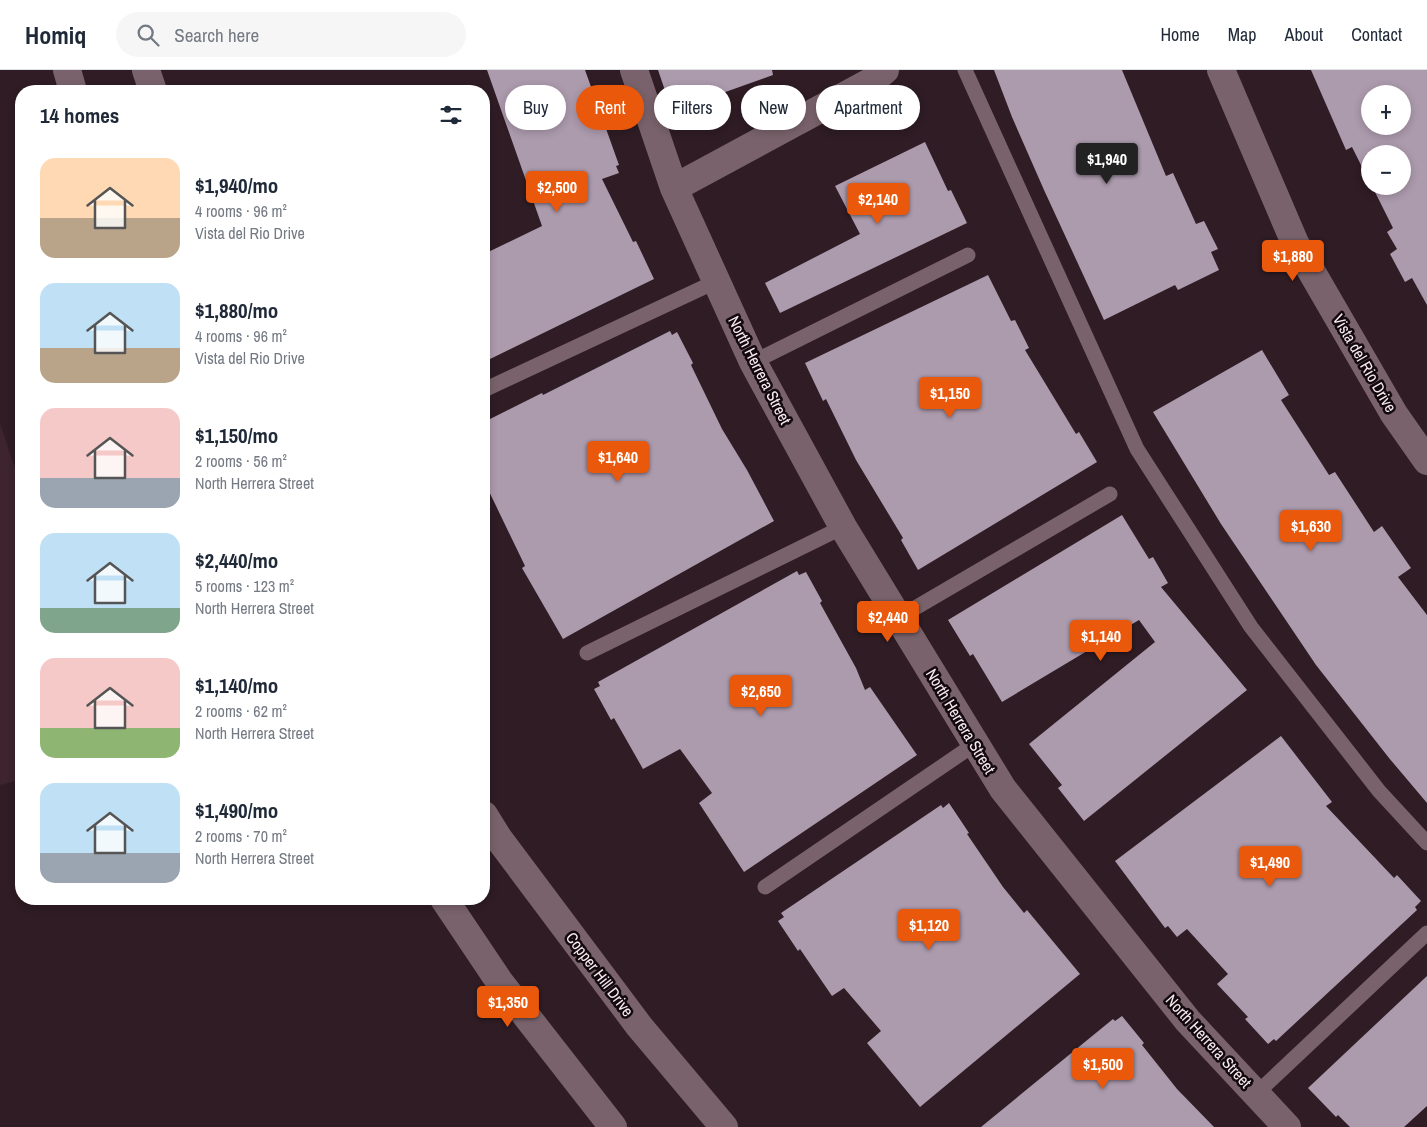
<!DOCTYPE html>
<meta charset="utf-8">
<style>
:root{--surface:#fff;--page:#f6f6f7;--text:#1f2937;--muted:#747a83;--line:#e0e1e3;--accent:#ea580c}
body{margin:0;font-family:"Archivo Narrow",sans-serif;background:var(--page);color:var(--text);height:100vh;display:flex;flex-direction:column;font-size:19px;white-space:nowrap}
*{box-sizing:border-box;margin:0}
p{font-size:16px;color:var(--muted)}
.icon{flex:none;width:28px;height:28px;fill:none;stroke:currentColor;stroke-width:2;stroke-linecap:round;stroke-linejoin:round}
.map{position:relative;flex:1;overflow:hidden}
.drawer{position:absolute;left:15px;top:15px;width:475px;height:820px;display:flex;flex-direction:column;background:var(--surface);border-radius:20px;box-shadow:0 2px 8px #0003}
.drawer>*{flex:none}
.banner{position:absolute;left:505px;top:15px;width:475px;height:45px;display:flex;gap:10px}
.fabs{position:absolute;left:1361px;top:15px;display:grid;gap:10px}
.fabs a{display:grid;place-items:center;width:50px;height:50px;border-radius:50%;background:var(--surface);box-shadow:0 2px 8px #0003;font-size:25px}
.price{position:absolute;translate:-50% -42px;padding:0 11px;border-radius:5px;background:var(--accent);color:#fff;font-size:16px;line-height:32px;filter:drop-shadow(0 1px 2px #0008)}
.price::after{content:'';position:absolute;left:50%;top:30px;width:15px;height:11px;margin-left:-8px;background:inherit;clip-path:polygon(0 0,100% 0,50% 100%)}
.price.current{background:#222;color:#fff}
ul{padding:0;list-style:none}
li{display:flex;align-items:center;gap:15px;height:125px;padding:0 25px}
li span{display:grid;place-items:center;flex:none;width:140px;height:100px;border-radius:15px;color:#555}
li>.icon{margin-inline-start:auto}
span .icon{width:60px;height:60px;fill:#fffc;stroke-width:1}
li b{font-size:21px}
h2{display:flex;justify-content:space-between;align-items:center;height:60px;padding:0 25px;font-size:21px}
.chip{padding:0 18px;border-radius:22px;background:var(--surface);box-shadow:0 2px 8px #0003;font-size:18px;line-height:45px}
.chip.current{background:var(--accent);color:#fff}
header{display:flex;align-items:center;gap:30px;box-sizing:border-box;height:70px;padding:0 25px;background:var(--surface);border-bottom:1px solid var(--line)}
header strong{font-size:24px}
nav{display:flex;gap:28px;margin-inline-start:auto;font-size:18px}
.search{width:350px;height:45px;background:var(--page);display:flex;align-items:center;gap:12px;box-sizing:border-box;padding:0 18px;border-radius:28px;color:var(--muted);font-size:19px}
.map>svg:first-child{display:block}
.built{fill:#3d242f}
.building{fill:#ac9aad;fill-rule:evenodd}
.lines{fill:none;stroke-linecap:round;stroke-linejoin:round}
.lane{stroke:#79626b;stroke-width:15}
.street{stroke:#79626b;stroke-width:28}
.secondary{stroke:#79626b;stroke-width:28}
.labels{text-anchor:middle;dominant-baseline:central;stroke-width:5;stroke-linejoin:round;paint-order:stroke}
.street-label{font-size:16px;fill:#f8eaf0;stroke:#12090d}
</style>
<header>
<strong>Homiq</strong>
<div class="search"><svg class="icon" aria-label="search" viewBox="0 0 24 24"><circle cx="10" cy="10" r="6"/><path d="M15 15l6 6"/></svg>Search here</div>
<nav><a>Home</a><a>Map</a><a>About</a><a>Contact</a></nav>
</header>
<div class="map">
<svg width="1427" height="1057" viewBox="0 0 1427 1057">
<rect width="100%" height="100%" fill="#2f1c24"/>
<path class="built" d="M 0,353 L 21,417 L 21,710 L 0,715 Z"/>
<path class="building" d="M 487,0 L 585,0 L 619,95 L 616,96 L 619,103 L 602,109 L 633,172 L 636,171 L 654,209 L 484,292 L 484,184 L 542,156 Z
M 658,0 L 772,0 L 773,5 L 672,41 Z
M 994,0 L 1122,0 L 1166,106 L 1173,103 L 1196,154 L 1204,151 L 1218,179 L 1211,182 L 1219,200 L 1178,220 L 1175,215 L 1104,250 L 1044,120 L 1012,47 Z
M 1311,0 L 1427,0 L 1427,235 L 1412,208 L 1405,212 L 1390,184 L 1397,179 L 1387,162 L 1393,158 L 1372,116 L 1402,116 L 1402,84 L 1370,84 L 1370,113 L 1352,77 L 1346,80 ZM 1370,24 L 1402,24 L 1402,56 L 1370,56 Z
M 925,72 L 948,121 L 951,120 L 967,153 L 780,243 L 765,213 L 860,164 L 835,116 Z
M 988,205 L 1011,251 L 1015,250 L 1029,278 L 1025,280 L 1076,364 L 1079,362 L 1097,392 L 918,500 L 901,470 L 903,468 L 856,390 L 826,329 L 823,331 L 805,293 Z
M 670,261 L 672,265 L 677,262 L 693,293 L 691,295 L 722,359 L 747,400 L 774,451 L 563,569 L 522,498 L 525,496 L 484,411 L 484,352 L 542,323 L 543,325 Z
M 1262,280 L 1289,325 L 1281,330 L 1329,405 L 1335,402 L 1374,462 L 1382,456 L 1411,498 L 1398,507 L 1427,545 L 1427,733 L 1389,688 L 1316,595 L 1221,454 L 1153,342 Z
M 1122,445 L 1149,489 L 1153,487 L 1168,513 L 1161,517 L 1247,620 L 1084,751 L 1058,718 L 1062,715 L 1029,674 L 1155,572 L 1139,550 L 1002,632 L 973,584 L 970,586 L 948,550 Z
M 797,501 L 799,505 L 806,502 L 822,531 L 820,533 L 856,598 L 865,620 L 870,617 L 917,685 L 744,802 L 699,733 L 712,723 L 680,679 L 643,699 L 614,648 L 611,650 L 594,619 L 600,616 L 598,612 Z
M 1281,666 L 1332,732 L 1326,736 L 1394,808 L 1397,805 L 1421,831 L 1415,837 L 1417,840 L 1276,971 L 1274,969 L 1268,974 L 1245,949 L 1248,947 L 1217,914 L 1228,904 L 1187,859 L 1177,867 L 1168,856 L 1165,858 L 1115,791 Z
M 949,733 L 969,763 L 967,764 L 1003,817 L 1024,843 L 1027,840 L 1080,904 L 920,1037 L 867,973 L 881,961 L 844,918 L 832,926 L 800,879 L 798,881 L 778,851 L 784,847 L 781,843 L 941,735 L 943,738 Z
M 1427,906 L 1427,1036 L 1404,1057 L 1350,1057 L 1338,1045 L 1336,1047 L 1308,1018 Z
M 1122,946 L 1144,973 L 1142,975 L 1177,1019 L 1214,1057 L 981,1057 L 1113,949 L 1115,951 Z"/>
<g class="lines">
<path class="lane" d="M 965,0 L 1137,379 L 1251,557 L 1379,721 L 1427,773
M 753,292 L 968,185
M 484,320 L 715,212
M 898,548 L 1110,424
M 587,583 L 843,457
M 765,817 L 975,674
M 1256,1024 L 1427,863"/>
<path class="street" d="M 634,0 L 674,118 L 753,292 L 843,457 L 1003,719 L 1188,951 L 1287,1057
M 1221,0 L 1295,173 L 1394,344 L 1427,391
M 674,118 L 872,11 L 885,0"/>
<path class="secondary" d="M 67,0 L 73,21
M 146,0 L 153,21
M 484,745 L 499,769 L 639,956 L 724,1057
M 444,829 L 499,911 L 613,1057"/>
</g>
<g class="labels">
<g class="street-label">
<text transform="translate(1365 293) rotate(60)">Vista del Rio Drive</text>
<text transform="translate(760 300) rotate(63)">North Herrera Street</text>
<text transform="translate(961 651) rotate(59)">North Herrera Street</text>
<text transform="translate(600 904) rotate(53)">Copper Hill Drive</text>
<text transform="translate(1209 971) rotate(48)">North Herrera Street</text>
</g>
</g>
</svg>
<div class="fabs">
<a>+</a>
<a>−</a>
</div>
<b class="price current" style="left:1107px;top:115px">$1,940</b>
<b class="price" style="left:557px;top:143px">$2,500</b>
<b class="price" style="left:878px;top:155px">$2,140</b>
<b class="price" style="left:1293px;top:212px">$1,880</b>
<b class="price" style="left:950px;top:349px">$1,150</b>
<b class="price" style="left:618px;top:413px">$1,640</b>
<b class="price" style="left:1311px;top:482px">$1,630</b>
<b class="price" style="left:888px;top:573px">$2,440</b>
<b class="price" style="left:1101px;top:592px">$1,140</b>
<b class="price" style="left:761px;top:647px">$2,650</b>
<b class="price" style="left:1270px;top:818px">$1,490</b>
<b class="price" style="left:929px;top:881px">$1,120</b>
<b class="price" style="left:508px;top:958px">$1,350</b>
<b class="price" style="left:1103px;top:1020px">$1,500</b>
<div class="banner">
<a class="chip">Buy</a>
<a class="chip current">Rent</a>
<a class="chip">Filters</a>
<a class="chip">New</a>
<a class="chip">Apartment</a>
</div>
<section class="drawer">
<h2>14 homes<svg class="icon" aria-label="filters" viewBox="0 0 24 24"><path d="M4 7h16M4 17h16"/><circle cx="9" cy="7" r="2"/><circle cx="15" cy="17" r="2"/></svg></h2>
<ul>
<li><span style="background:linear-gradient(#ffd9b3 60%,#b9a48a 0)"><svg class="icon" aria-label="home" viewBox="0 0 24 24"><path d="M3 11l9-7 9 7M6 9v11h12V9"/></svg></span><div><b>$1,940/mo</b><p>4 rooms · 96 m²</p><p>Vista del Rio Drive</p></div></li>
<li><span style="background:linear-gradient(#bfe0f5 65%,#b9a48a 0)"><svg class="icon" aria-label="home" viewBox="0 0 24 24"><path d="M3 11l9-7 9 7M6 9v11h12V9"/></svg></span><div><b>$1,880/mo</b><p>4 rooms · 96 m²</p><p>Vista del Rio Drive</p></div></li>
<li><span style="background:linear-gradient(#f6c9c9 70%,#9aa5b1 0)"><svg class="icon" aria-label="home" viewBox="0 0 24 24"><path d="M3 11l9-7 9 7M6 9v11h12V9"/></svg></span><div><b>$1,150/mo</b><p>2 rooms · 56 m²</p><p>North Herrera Street</p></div></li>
<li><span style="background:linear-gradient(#bfe0f5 75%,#7fa58c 0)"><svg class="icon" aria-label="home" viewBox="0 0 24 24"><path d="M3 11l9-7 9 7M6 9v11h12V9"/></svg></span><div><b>$2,440/mo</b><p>5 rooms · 123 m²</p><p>North Herrera Street</p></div></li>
<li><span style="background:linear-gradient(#f6c9c9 70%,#8fb573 0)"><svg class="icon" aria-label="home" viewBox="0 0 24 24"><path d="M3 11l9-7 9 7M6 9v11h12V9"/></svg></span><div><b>$1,140/mo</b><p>2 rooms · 62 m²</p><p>North Herrera Street</p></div></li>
<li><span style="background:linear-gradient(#bfe0f5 70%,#9aa5b1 0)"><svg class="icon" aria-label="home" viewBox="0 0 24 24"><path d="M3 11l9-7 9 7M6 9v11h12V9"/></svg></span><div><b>$1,490/mo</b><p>2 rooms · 70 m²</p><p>North Herrera Street</p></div></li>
</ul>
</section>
</div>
